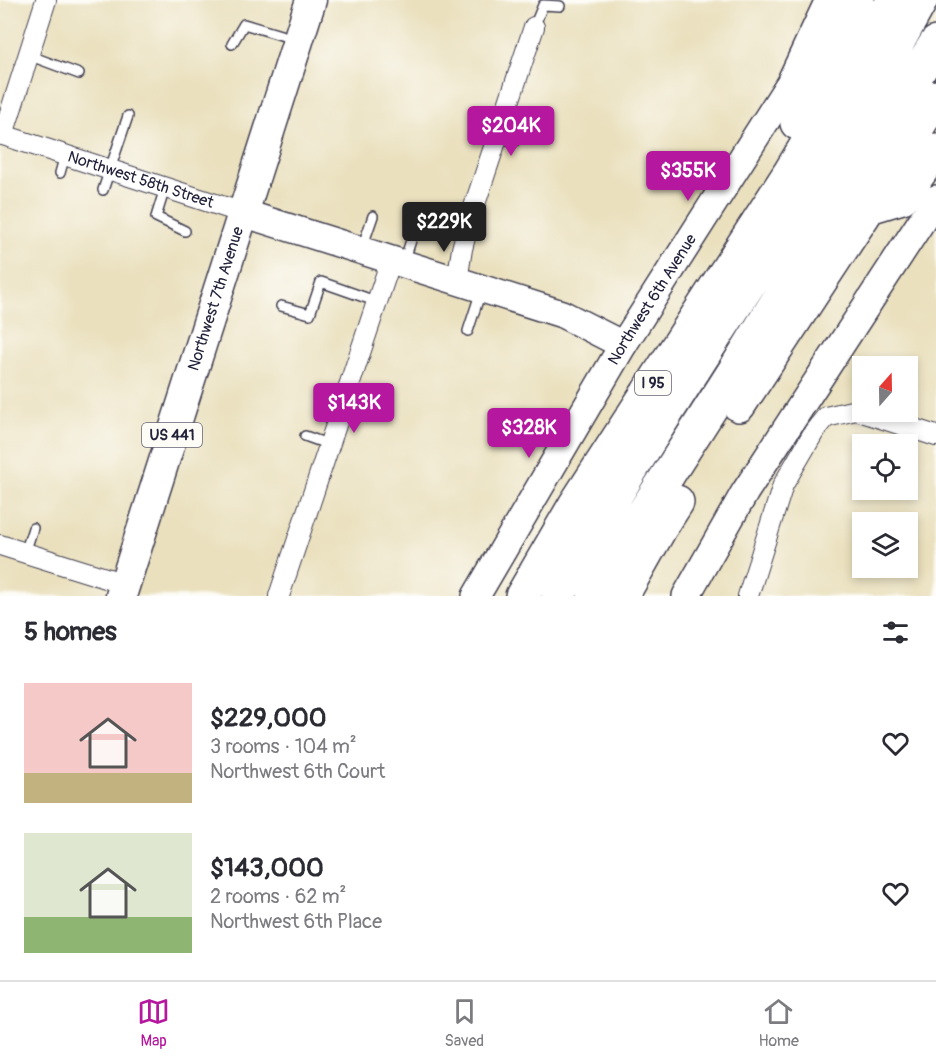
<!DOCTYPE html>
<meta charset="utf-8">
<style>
:root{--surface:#fff;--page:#f7f7f7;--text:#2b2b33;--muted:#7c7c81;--line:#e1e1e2;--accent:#b5179e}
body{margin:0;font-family:Pangolin,sans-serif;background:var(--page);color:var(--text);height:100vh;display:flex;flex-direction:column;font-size:22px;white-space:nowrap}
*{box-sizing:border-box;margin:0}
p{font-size:20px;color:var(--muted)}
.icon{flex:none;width:33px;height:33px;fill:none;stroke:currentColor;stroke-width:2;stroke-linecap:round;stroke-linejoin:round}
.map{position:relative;height:596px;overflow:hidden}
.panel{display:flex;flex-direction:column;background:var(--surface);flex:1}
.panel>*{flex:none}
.needle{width:39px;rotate:20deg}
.tools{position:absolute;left:852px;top:356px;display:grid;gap:12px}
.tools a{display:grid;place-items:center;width:66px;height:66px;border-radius:0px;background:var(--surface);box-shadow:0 3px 9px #0003;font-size:30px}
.price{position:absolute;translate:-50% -51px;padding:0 14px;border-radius:6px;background:var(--accent);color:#fff;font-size:20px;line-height:39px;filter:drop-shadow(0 2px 3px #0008)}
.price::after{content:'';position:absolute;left:50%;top:36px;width:18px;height:14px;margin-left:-9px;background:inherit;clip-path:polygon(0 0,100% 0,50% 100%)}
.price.on{background:#222;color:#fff}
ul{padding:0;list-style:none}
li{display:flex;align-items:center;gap:18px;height:150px;padding:0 24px}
li span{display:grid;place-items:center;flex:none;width:168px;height:120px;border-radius:0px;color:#555}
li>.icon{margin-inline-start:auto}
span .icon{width:72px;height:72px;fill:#fffc;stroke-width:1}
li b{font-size:26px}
h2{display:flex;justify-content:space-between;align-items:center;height:72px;padding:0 24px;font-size:26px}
.dock{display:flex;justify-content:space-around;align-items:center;height:84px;border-top:2px solid var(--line);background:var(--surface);font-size:16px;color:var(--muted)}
.dock a{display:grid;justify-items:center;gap:3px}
.dock .on{color:var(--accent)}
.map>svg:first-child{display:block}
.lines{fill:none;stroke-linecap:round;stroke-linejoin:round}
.lane-casing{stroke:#403e4f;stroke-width:12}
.street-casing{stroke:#403e4f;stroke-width:22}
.secondary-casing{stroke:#403e4f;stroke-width:30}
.primary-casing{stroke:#403e4f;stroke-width:33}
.highway-casing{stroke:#403e4f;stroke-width:36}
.lane{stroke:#fff;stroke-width:9}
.street{stroke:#fff;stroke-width:20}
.secondary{stroke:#fff;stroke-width:27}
.primary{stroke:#fff;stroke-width:30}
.highway{stroke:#fff;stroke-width:33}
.labels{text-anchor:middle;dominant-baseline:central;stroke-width:5;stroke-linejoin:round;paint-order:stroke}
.shield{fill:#fdfcf7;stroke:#646373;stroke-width:1.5}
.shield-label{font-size:15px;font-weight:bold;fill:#22223b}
.street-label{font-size:16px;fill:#22223b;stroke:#fdfcf7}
</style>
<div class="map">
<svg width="936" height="596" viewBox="0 0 936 596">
<rect width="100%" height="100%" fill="#fdfcf7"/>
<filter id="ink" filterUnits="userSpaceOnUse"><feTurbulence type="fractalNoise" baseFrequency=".0167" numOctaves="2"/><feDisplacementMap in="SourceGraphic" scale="12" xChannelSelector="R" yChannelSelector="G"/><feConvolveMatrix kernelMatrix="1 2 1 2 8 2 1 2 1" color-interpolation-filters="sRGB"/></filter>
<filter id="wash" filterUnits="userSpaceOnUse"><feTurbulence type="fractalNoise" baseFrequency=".008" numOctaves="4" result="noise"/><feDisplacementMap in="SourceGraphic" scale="24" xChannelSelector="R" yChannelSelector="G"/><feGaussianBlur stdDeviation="1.35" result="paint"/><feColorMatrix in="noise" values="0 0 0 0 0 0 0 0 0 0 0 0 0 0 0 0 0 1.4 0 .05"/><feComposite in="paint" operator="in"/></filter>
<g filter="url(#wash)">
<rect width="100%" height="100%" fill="#eae0be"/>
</g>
<g filter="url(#ink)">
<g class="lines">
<g class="lane-casing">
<path id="lane" d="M 534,27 L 543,5 L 560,6
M 232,44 L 244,24 L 294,39
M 28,55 L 79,74
M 498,137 L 514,142
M 60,173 L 65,155
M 165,188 L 156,217 L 185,231
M 103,190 L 128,116
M 362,248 L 373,216
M 404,262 L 416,225
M 281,306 L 310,314 L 321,282 L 378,302
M 468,331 L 481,291
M 305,436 L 330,445
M 25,553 L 33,528"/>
</g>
<g class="street-casing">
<g id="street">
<path id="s1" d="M 0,134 L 243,213"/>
<path d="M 3,135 L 46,0"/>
<path d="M 457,281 L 462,249 L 469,222 L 534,27"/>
<path d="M 0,545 L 125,584"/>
<path d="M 279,596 L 391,260"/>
<path d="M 748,596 L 783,485 L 814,432 L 826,417 L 856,410 L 936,436"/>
</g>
</g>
<g class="secondary-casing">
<g id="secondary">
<path d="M 243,213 L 562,314 L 623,345"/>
<path id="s2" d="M 476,596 L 623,345 L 790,83 L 829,0"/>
<path d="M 686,596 L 745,492 L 936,199"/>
</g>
</g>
<g class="primary-casing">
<g id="primary">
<path id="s3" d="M 121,596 L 311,0"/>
</g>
</g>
<g class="highway-casing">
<path id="highway" d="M 797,123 L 858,0
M 869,207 L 902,197 L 936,150
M 739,405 L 869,207 L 936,97
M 522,596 L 575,505 L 789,174 L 863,52 L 894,0
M 558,596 C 640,445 739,303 830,157 C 862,106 892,53 921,0
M 594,596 L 618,553 L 735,370 L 936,43
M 622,596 L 661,527 L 677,502"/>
</g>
<use href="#lane" class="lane"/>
<use href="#street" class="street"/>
<use href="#secondary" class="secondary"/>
<use href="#primary" class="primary"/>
<use href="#highway" class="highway"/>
</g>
</g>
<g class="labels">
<g class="shield">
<rect x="635" y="371" width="36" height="24" rx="4.5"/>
<rect x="142" y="423" width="60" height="24" rx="4.5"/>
</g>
<g class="shield-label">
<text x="653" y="383">I 95</text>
<text x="172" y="435">US 441</text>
</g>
<g class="street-label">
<text stroke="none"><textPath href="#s1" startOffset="148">Northwest 58th Street</textPath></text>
<text stroke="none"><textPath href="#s3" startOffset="312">Northwest 7th Avenue</textPath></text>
<text stroke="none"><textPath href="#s2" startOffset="345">Northwest 6th Avenue</textPath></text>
</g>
</g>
</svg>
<div class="tools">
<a><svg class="needle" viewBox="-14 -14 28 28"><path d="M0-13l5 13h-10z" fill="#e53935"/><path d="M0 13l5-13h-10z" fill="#7c7c81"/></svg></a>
<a><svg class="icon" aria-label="locate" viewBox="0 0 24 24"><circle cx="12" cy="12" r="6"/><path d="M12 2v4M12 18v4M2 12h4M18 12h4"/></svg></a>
<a><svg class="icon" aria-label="layers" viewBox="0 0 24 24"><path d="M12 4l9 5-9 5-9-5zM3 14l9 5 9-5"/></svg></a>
</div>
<b class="price" style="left:511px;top:157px">$204K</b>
<b class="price" style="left:688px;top:202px">$355K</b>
<b class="price on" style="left:444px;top:253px">$229K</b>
<b class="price" style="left:354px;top:434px">$143K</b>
<b class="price" style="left:529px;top:459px">$328K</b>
</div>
<section class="panel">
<h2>5 homes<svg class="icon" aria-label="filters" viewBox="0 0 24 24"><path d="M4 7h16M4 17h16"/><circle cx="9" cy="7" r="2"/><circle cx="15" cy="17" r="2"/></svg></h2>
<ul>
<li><span style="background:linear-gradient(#f6c9c9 75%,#c2b280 0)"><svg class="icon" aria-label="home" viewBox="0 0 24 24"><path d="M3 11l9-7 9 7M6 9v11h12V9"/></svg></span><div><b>$229,000</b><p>3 rooms · 104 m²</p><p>Northwest 6th Court</p></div><svg class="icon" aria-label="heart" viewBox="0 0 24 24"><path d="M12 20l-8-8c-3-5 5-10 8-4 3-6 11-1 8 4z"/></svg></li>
<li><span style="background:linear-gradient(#dfe7d0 70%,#8fb573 0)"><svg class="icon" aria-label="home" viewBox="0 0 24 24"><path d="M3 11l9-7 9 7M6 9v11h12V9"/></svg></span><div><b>$143,000</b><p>2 rooms · 62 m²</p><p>Northwest 6th Place</p></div><svg class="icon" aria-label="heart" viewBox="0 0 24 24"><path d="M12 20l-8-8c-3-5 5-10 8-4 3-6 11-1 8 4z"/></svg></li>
</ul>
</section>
<nav class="dock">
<a class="on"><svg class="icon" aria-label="map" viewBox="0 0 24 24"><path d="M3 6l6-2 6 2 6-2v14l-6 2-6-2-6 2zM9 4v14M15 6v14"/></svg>Map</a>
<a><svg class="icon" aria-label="saved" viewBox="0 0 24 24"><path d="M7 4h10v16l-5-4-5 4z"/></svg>Saved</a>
<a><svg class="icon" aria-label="home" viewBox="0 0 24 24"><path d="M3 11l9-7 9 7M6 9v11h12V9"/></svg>Home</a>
</nav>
